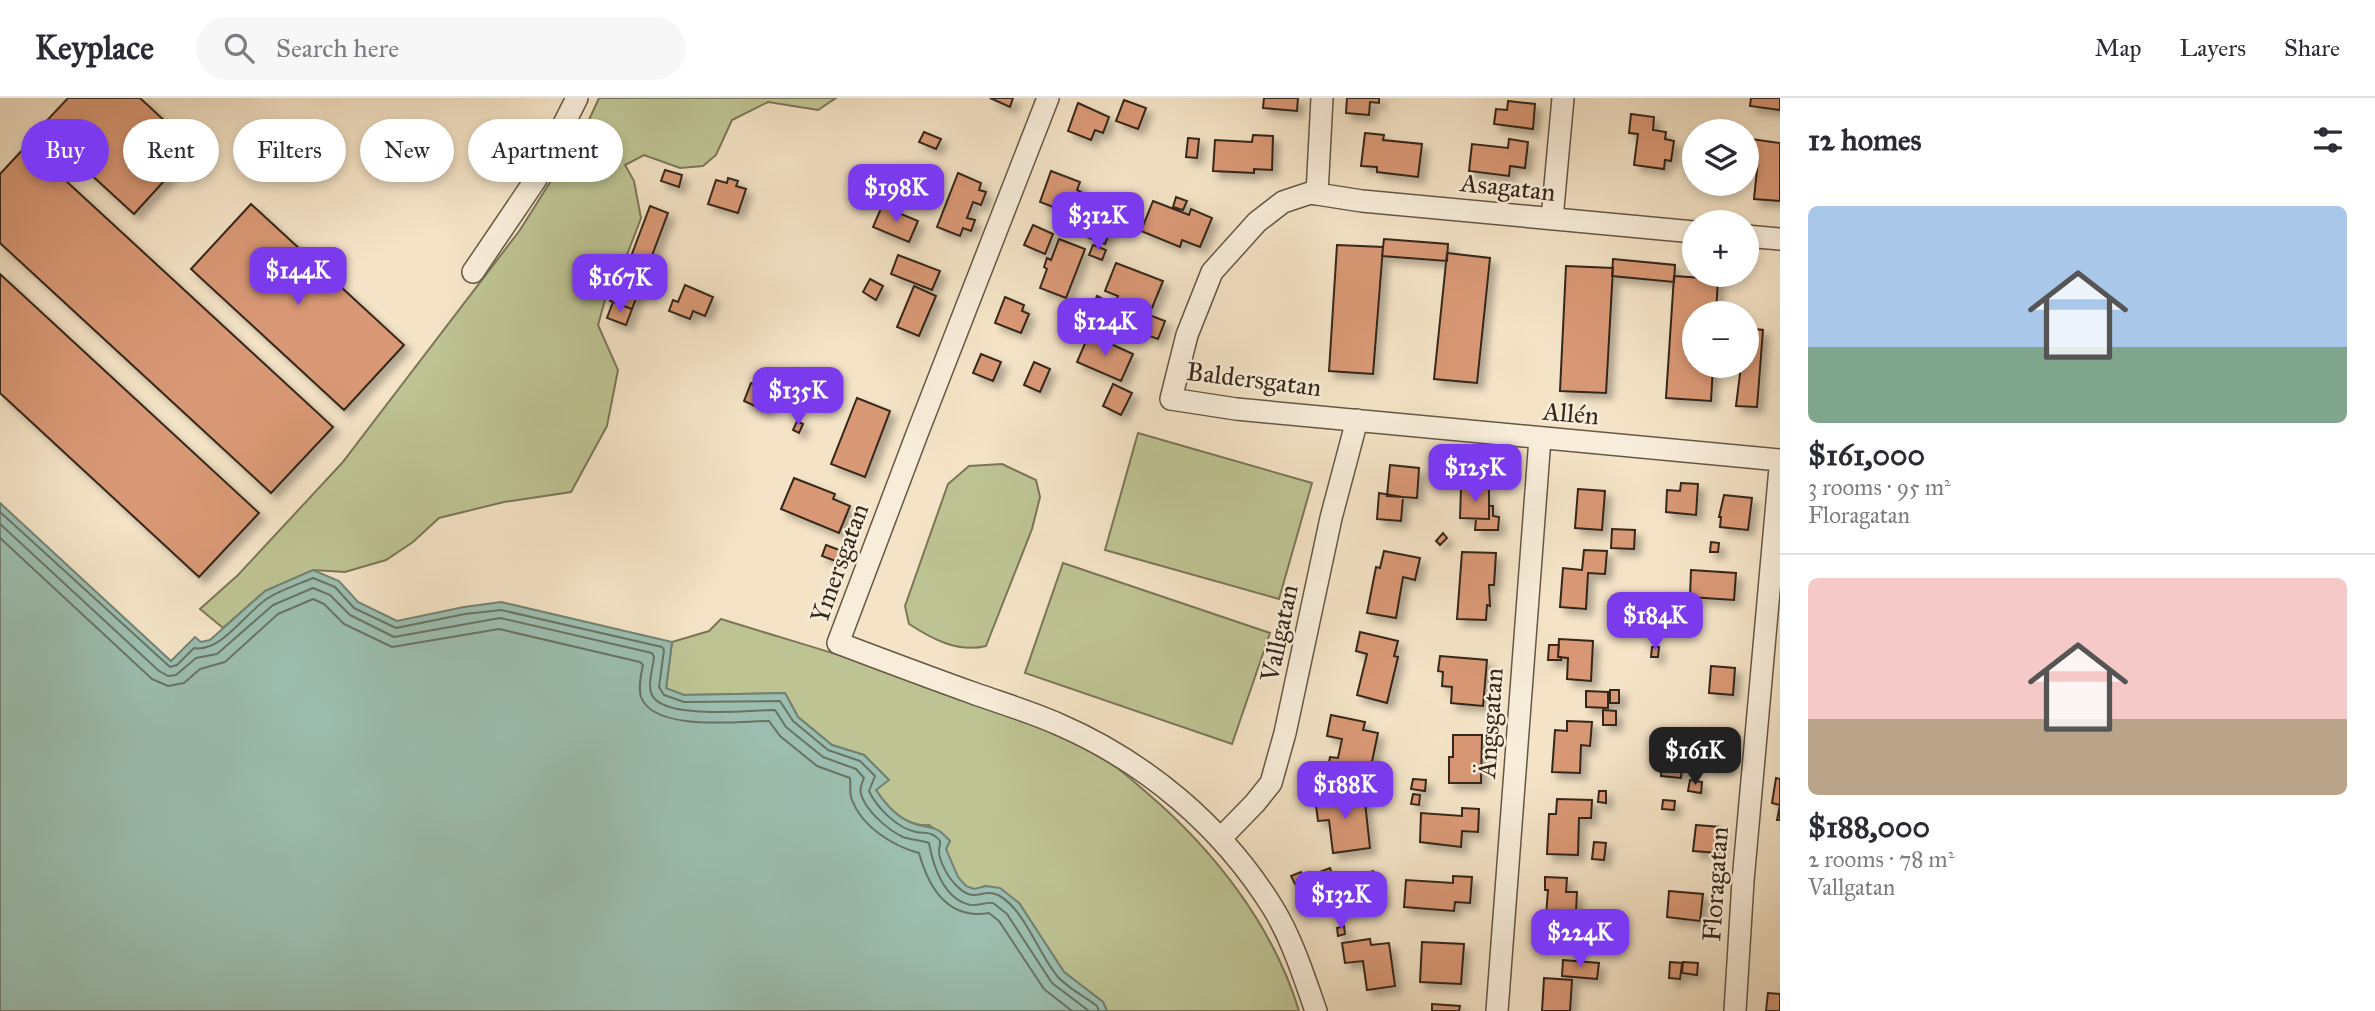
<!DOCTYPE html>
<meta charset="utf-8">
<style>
:root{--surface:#fff;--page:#f7f7f7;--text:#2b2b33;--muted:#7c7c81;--line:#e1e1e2;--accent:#7c3aed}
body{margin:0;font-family:"IM FELL Great Primer",serif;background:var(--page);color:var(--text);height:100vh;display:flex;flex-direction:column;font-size:26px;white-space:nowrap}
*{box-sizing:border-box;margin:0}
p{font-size:23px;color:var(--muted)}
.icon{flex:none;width:38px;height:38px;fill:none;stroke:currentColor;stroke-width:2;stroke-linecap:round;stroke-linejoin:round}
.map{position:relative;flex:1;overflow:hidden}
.sheet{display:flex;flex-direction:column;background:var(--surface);width:595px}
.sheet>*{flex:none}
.hud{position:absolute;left:21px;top:21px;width:665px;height:63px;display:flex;gap:14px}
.controls{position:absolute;left:1682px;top:21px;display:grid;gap:14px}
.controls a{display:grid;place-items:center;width:77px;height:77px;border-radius:50%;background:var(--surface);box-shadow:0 4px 10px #0003;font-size:35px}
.price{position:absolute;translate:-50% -60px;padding:0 16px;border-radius:14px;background:var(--accent);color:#fff;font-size:23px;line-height:46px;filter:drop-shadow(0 2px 4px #0008)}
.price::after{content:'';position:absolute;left:50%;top:42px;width:21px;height:16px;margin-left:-10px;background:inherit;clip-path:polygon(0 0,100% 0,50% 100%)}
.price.current{background:#222;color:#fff}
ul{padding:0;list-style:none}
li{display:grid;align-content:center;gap:14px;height:371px;padding:0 28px}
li+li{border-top:2px solid var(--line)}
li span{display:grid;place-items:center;height:217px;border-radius:10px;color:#555}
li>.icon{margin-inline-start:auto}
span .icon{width:126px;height:126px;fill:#fffc;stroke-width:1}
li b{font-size:30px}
h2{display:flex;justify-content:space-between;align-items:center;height:84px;padding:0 28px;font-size:30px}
.chip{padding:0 24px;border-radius:32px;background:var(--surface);box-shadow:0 4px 10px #0003;font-size:24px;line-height:63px}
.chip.current{background:var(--accent);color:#fff}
header{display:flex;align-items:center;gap:42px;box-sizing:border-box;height:98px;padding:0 35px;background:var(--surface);border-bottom:2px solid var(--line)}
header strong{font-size:33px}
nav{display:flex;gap:38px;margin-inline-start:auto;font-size:24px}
.search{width:490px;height:63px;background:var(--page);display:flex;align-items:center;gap:18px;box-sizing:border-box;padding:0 24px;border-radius:38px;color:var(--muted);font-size:26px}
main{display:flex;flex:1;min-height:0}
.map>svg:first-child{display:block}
.green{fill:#bec393;stroke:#7a7656;stroke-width:2}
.water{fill:#9cbeb0;stroke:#738274;stroke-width:2}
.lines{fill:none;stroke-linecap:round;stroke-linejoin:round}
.shore{stroke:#697365;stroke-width:2}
.building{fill:#d99875;stroke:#36281a;stroke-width:2;filter:url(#shadow)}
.minor-casing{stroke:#665745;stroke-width:24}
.minor{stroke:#f8edda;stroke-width:21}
.labels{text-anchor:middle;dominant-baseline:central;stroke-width:5;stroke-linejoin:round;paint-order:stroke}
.street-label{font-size:26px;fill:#36281a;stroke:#f8edda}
</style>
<header>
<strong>Keyplace</strong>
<div class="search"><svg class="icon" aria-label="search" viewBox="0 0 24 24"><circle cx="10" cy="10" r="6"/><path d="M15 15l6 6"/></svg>Search here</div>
<nav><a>Map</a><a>Layers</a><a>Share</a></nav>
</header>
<main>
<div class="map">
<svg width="1780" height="913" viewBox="0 0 1780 913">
<defs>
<filter id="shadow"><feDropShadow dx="6" dy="6" stdDeviation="3.5" flood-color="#0004"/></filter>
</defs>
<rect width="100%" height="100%" fill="#f4e3c6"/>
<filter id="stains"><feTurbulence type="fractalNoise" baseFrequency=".00286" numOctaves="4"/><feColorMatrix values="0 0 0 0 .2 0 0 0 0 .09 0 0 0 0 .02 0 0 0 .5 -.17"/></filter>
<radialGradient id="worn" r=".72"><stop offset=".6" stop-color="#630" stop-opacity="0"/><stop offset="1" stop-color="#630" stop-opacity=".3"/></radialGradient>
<path class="green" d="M 599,0 L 836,0 L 818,12 L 768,4 L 732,22 L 716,57 L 703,68 L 680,70 L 644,57 L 625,67 L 634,83 L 641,120 L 619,178 C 606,188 603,212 598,227 L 618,272 L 607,328 L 571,394 L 504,404 L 439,420 L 413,444 L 386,462 L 345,474 L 313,472 L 265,493 L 223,530 L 200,511 L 238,477 L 342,365 L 520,132 L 588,24 Z
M 1138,335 L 1312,385 L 1279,501 L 1105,452 Z
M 1002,366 L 1036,382 L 1040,399 L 1032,431 L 986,548 C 958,555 932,541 909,526 L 905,508 L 948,386 L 969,368 Z
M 1063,465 L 1270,535 L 1232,646 L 1025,575 Z
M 721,521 C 811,549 901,574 989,608 C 1031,624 1075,642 1113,667 C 1125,675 1135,685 1146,694 C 1213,751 1273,827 1299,913 L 1107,913 L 1103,904 L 1064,874 L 1019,805 L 986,788 C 982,789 978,792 974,791 C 961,791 948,766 946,754 C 946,750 948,747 950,743 L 929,727 C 905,729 888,710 876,692 L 888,681 L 864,657 L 832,647 L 798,619 L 785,595 L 684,597 L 666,591 L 672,544 L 709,533 Z"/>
<path class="water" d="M 0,405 L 171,563 L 195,539 L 201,544 L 210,542 L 265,493 L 313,472 L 339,483 L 358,504 L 397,523 L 464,509 L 501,504 L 672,544 L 666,590 L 684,597 L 785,595 L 798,619 L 832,647 L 864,657 L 889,682 L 876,692 C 885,706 898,721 915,726 C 933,732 934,725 950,743 L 946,751 L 958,779 L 966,788 L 974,791 L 986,788 L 1000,790 L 1019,805 L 1064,874 L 1103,904 L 1107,913 L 0,913 Z"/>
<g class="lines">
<path class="shore" d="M 0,414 L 170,569 L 177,567 L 194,550 C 221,555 246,514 268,500 C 281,492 299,486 313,480 L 335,489 L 354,510 L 396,530 L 465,516 L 501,512 L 662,549 L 664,552 L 659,589 L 664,597 L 684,604 L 780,603 L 793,623 L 828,652 L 860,663 L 875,678 L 869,693 C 877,710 897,730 916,734 C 924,736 929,733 936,739 C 943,743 939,746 939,753 C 939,763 948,779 955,786 C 975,808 981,789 998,797 C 1025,811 1038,856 1058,879 C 1068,890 1085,899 1097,908 L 1099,913
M 0,426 L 159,573 L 168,578 L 176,577 L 196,560 L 217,556 L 273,507 L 313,490 L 330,497 L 350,517 L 394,539 L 500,520 L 652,555 L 654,559 C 653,570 647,587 652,597 C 664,622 751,612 775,612 L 786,629 L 823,659 L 856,671 L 864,680 C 862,685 859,690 861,696 C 865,712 888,732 903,739 C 912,742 921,742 929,745 C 933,768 944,802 971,807 C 979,808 985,804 993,805 L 1007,816 L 1052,885 L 1089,913
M 0,440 L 152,581 L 168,588 L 184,585 L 200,571 L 225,564 L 278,516 L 313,501 L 324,506 L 344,526 L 392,549 L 499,531 L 640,564 L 643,567 C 641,577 638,589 641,599 C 654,634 739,623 769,623 L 780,638 L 817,668 L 850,680 C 851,687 849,695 852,702 C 862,729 893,748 919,755 C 929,791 948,822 989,815 L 999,823 L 1044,891 L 1072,913"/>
</g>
<path class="building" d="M 68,0 L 140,0 L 194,50 L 134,116 L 40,30 Z
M 990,0 L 1013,0 L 1010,9 Z
M 1264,0 L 1298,0 L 1297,13 L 1263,10 Z
M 1347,0 L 1379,0 L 1379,5 L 1370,4 L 1369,17 L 1346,15 Z
M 1751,0 L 1780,0 L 1780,12 L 1750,8 Z
M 1124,2 L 1146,10 L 1138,31 L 1116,23 Z
M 1508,3 L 1535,6 L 1533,31 L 1494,26 L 1496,11 L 1507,12 Z
M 1078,5 L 1109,19 L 1103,35 L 1095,32 L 1091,42 L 1068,33 Z
M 1631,16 L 1654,19 L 1653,32 L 1666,34 L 1665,41 L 1674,43 L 1671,63 L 1665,62 L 1664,71 L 1634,67 L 1638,36 L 1629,35 Z
M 924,34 L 941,41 L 936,51 L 919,44 Z
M 1365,35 L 1384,37 L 1383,42 L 1422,46 L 1418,79 L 1377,74 L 1377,69 L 1361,68 Z
M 1253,37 L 1273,38 L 1272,72 L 1254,71 L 1254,75 L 1213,73 L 1215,42 L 1252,44 Z
M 1188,40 L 1199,41 L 1197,60 L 1186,59 Z
M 1509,41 L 1528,44 L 1525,70 L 1510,68 L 1509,78 L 1469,73 L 1472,46 L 1508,50 Z
M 1751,41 L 1780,45 L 1780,103 L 1754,101 L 1758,62 L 1749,61 Z
M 27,47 L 333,329 L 271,395 L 0,145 L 0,76 Z
M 665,72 L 682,77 L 679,89 L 661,83 Z
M 1051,73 L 1080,84 L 1077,92 L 1081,94 L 1076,107 L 1072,106 L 1069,115 L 1040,104 Z
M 958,75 L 981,85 L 979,92 L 986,94 L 981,107 L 973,104 L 967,120 L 975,122 L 971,133 L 963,130 L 960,138 L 937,129 Z
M 728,80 L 738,83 L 736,88 L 746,91 L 738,115 L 708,106 L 716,82 L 727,85 Z
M 1176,99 L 1187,103 L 1183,112 L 1173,109 Z
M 1153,103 L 1189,117 L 1191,111 L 1212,120 L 1200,149 L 1182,142 L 1180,149 L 1141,133 Z
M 251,106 L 404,247 L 344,312 L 191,171 Z
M 650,108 L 668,115 L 639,192 L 621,185 Z
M 882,108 L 918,123 L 909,144 L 873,129 Z
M 1091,118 L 1112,127 L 1105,146 L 1084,138 Z
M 1033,127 L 1053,136 L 1045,156 L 1024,147 Z
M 1059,141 L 1085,151 L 1066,200 L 1040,190 L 1047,171 L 1044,169 L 1047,160 L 1051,162 Z
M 1384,141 L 1448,146 L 1447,163 L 1382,158 Z
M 1093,147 L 1106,152 L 1102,162 L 1089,157 Z
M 1337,147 L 1383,149 L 1373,276 L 1329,273 Z
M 1447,155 L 1490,160 L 1477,285 L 1434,281 Z
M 898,157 L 940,173 L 932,192 L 891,176 Z
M 1613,161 L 1675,167 L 1674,184 L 1612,178 Z
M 1116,165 L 1163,183 L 1152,210 L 1132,203 L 1130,208 L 1116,203 L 1118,198 L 1105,193 Z
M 1566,168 L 1613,170 L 1606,295 L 1560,293 Z
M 0,176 L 259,415 L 199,479 L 0,295 Z
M 1674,178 L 1718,181 L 1716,215 L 1694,215 L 1694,268 L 1713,268 L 1711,303 L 1666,300 Z
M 870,181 L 883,188 L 876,202 L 863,194 Z
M 617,184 L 639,192 L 632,211 L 610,203 Z
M 685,187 L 713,199 L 705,218 L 693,213 L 690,221 L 669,213 L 673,202 L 678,204 Z
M 914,188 L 936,198 L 919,238 L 897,229 Z
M 1097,198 L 1105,202 L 1100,214 L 1092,211 Z
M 1005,199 L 1024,207 L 1022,213 L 1029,216 L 1021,235 L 995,225 Z
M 613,204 L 632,211 L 626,227 L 607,220 Z
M 1147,216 L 1165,223 L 1158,241 L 1141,235 Z
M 1746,230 L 1763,232 L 1757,309 L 1736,308 L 1741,268 L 1746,268 Z
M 1089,236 L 1133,256 L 1121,283 L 1077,264 Z
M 981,256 L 1001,264 L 993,283 L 973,275 Z
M 1034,264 L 1050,271 L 1040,294 L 1024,287 Z
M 751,285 L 774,295 L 766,313 L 744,303 Z
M 817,286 L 827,290 L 822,302 L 812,298 Z
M 1113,286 L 1132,295 L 1121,317 L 1103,308 Z
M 857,300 L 890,313 L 865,379 L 831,366 Z
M 797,323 L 803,326 L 799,335 L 793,332 Z
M 1390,367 L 1419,370 L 1417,400 L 1387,398 Z
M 794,380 L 835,396 L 833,401 L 850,408 L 839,435 L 781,411 Z
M 1681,385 L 1698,386 L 1696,417 L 1666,414 L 1667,392 L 1680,393 Z
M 1461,391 L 1489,391 L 1489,421 L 1460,420 Z
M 1578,391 L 1605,393 L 1602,432 L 1575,430 Z
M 1379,395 L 1403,399 L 1401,423 L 1377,421 Z
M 1724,397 L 1752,400 L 1748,432 L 1720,429 L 1721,419 L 1719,419 Z
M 1489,408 L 1493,408 L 1493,418 L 1499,419 L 1498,432 L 1475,432 L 1476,421 L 1489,421 Z
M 1612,431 L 1635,432 L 1634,451 L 1611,450 Z
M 1443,435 L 1447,440 L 1440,447 L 1436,443 Z
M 1711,444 L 1719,445 L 1718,454 L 1710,454 Z
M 826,447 L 842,453 L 838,464 L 822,458 Z
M 1584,452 L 1607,453 L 1605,476 L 1588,475 L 1586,511 L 1560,509 L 1563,470 L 1582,472 Z
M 1384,453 L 1420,460 L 1415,482 L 1403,479 L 1396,520 L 1367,515 L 1376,469 L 1380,470 Z
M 1462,454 L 1496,455 L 1494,487 L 1489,487 L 1490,508 L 1487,507 L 1486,522 L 1457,521 Z
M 1691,472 L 1736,475 L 1734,502 L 1690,499 Z
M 1635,501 L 1648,502 L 1647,511 L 1634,510 Z
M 1613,512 L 1629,514 L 1628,527 L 1612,526 Z
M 1360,534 L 1398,543 L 1394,558 L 1398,559 L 1387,605 L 1357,597 L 1367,556 L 1356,553 Z
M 1559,541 L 1593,543 L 1591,583 L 1567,581 L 1568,560 L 1558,559 Z
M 1549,547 L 1559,547 L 1558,559 L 1561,559 L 1561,562 L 1548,562 Z
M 1652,549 L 1659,549 L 1658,559 L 1651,559 Z
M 1440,558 L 1487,562 L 1483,608 L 1451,605 L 1452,589 L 1442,588 L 1443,574 L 1438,573 Z
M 1711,568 L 1735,570 L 1733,597 L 1709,595 Z
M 1610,592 L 1619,592 L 1619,605 L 1610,605 Z
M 1586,593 L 1608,594 L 1608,610 L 1586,609 Z
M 1603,612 L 1616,613 L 1616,627 L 1603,627 Z
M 1331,617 L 1365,624 L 1363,632 L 1378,635 L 1369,678 L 1328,670 L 1330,659 L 1338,660 L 1342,641 L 1327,638 Z
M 1567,623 L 1592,624 L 1590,648 L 1581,647 L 1580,675 L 1552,674 L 1555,632 L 1567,633 Z
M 1705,636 L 1731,639 L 1727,670 L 1701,667 Z
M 1453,637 L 1482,637 L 1481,685 L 1449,685 L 1449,659 L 1453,659 Z
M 1662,664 L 1682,665 L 1681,680 L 1661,678 Z
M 1776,680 L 1780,681 L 1780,722 L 1777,722 L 1780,707 L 1772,705 Z
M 1413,681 L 1426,682 L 1425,693 L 1411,691 Z
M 1690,682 L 1702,684 L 1701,695 L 1688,693 Z
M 1599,693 L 1606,693 L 1606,705 L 1598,704 Z
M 1364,695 L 1370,750 L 1333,755 L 1329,722 L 1318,723 L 1315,700 Z
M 1413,696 L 1420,697 L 1419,707 L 1411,706 Z
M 1557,701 L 1592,702 L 1591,720 L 1579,720 L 1578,757 L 1547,756 L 1549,716 L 1556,716 Z
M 1663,702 L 1675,703 L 1674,712 L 1662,711 Z
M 1462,710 L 1479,711 L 1478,734 L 1462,733 L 1461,749 L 1420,744 L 1421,715 L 1462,718 Z
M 1696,727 L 1721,729 L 1719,755 L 1693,753 Z
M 1594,744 L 1606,745 L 1604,762 L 1592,761 Z
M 1330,770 L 1336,787 L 1373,773 L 1383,801 L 1344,816 L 1336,793 L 1314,801 L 1306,779 Z
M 1301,774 L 1304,782 L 1295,786 L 1291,778 Z
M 1453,778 L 1472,779 L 1470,805 L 1455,804 L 1454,813 L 1404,809 L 1406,782 L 1453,785 Z
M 1545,779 L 1567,780 L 1566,794 L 1577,794 L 1575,833 L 1545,831 L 1548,792 L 1545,792 Z
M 1669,793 L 1703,796 L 1700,823 L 1667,819 Z
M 1344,828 L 1345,836 L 1338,838 L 1337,830 Z
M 1370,841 L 1371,847 L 1389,845 L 1395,888 L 1367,892 L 1363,863 L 1345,865 L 1342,845 Z
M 1422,844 L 1464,846 L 1461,886 L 1420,884 Z
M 1563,862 L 1599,865 L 1597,881 L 1562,878 Z
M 1670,864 L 1682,865 L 1680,881 L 1669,880 Z
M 1683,864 L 1698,865 L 1697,877 L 1682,875 Z
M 1544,880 L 1572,882 L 1570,913 L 1542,913 Z
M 1768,895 L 1780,896 L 1780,913 L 1766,913 Z
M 1432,906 L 1460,908 L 1459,913 L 1432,913 Z"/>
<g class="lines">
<g class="minor-casing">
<path id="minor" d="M 1048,0 L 917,336 L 838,545 C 883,562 928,579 973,595 C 1001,605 1031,614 1058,626 C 1146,664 1222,728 1273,810 C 1292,841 1304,879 1316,913
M 1322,0 L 1317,96 L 1310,95 L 1283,104 L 1257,124 L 1212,174 L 1187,237 L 1171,301 L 1236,311 L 1780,362
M 1317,96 L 1362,103 L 1694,134
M 1552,121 L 1563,0
M 1746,138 L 1780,141
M 473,174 L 536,81 L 577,0
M 1220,741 L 1255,705 L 1271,685 L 1285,635 L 1331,420 L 1357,322
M 1497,913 L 1540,340
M 1735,913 L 1743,783 L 1780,370"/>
</g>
<use href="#minor" class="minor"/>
</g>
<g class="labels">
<g class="street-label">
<text transform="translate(1508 89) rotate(6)">Asagatan</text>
<text transform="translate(1254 281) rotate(7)">Baldersgatan</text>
<text transform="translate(1571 315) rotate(5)">Allén</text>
<text transform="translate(839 465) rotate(-70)">Ymersgatan</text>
<text transform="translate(1279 535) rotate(-78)">Vallgatan</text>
<text transform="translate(1490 625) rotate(-86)">Ängsgatan</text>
<text transform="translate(1715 786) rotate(-86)">Floragatan</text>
</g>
</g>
<rect width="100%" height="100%" filter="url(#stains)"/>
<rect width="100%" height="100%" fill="url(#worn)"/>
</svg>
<div class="controls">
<a><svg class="icon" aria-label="layers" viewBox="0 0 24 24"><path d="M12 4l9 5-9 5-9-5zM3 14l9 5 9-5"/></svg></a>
<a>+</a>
<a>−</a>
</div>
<b class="price" style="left:896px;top:126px">$198K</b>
<b class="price" style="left:1098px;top:154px">$312K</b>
<b class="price" style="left:298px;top:209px">$144K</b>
<b class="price" style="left:620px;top:216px">$167K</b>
<b class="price" style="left:1105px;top:260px">$124K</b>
<b class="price" style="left:798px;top:329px">$135K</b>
<b class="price" style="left:1475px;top:406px">$125K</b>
<b class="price" style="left:1655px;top:554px">$184K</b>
<b class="price current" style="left:1695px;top:689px">$161K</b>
<b class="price" style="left:1345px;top:723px">$188K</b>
<b class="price" style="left:1341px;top:833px">$132K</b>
<b class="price" style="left:1580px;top:871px">$224K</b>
<div class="hud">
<a class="chip current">Buy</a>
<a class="chip">Rent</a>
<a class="chip">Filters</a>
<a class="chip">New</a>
<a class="chip">Apartment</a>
</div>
</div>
<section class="sheet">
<h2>12 homes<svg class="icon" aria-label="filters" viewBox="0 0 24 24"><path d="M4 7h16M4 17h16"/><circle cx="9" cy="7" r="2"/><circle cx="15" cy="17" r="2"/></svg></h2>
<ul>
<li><span style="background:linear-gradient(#a9c7e8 65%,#7fa58c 0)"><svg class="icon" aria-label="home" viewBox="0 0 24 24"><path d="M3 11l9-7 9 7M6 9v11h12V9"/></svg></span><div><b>$161,000</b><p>3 rooms · 95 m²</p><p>Floragatan</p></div></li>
<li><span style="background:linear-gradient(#f6c9c9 65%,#b9a48a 0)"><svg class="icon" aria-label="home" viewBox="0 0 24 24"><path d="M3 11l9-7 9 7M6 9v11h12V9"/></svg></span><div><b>$188,000</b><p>2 rooms · 78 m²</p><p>Vallgatan</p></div></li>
</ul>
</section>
</main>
